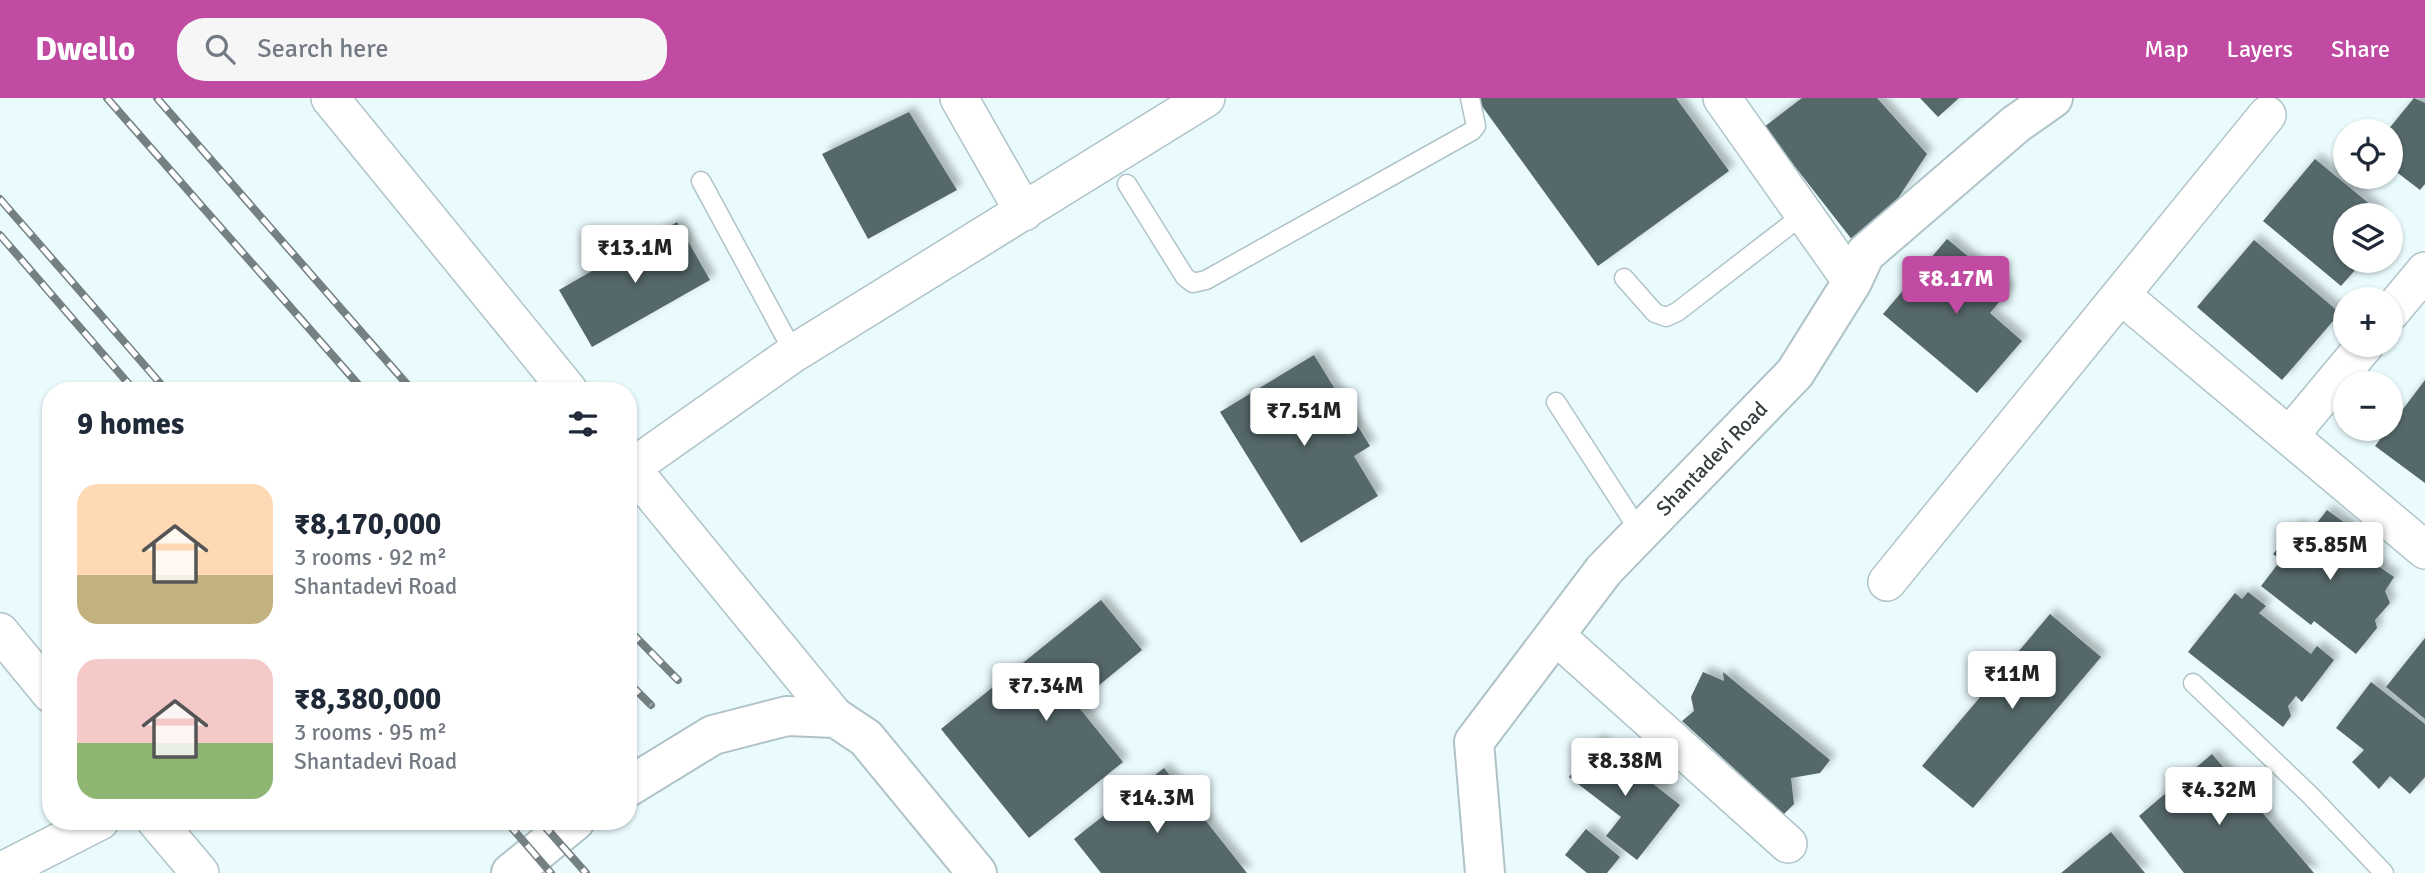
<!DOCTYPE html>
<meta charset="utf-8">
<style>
:root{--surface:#fff;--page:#f6f6f7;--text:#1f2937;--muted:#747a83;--accent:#c14ba2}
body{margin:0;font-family:Signika,sans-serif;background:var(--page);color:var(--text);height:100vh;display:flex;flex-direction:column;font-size:26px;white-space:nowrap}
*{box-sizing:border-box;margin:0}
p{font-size:23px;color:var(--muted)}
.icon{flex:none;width:38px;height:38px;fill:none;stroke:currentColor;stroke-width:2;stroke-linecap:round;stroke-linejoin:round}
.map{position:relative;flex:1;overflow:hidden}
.side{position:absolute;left:42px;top:284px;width:595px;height:448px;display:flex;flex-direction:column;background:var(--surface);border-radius:28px;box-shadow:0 2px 5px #0004}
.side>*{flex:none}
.buttons{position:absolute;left:2333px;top:21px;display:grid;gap:14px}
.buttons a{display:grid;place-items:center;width:70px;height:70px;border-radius:50%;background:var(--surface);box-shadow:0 2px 5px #0004;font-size:35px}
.price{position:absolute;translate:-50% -60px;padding:0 16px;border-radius:7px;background:#fff;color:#222;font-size:23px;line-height:46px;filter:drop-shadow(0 2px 4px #0008)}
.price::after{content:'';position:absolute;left:50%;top:42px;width:21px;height:16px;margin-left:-10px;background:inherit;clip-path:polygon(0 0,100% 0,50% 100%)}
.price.current{background:var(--accent);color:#fff}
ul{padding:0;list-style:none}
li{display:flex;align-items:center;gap:21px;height:175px;padding:0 35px}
li span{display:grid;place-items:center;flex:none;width:196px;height:140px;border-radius:21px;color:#555}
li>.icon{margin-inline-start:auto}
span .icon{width:84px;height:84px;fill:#fffc;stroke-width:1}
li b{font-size:30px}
h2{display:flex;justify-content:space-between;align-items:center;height:84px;padding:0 35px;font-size:30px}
header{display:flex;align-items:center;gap:42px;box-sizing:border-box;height:98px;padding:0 35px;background:var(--accent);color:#fff}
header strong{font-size:33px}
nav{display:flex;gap:38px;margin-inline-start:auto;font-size:24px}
.search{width:490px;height:63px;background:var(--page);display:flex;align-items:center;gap:18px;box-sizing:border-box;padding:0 24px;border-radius:28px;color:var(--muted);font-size:26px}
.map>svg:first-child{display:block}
.building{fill:#55686b;filter:url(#shadow)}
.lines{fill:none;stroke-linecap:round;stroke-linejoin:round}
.service-casing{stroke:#afc3c8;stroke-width:21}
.minor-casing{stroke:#afc3c8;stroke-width:40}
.tertiary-casing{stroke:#afc3c8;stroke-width:42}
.trunk-casing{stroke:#afc3c8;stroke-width:42}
.service{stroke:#fff;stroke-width:18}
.minor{stroke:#fff;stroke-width:37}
.tertiary{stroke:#fff;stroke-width:38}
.trunk{stroke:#fff;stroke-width:38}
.rail-casing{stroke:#758083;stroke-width:8}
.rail{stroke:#fff;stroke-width:5;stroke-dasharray:16;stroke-linecap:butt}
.labels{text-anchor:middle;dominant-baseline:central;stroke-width:7;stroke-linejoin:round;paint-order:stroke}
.street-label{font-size:21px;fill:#363e40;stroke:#fff}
</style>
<header>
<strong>Dwello</strong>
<div class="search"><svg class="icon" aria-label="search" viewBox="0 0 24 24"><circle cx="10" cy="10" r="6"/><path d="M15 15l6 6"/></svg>Search here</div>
<nav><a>Map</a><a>Layers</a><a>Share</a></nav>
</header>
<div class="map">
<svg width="2425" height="775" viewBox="0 0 2425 775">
<defs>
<filter id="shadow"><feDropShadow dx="6" dy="-6" stdDeviation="3.5" flood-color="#0004"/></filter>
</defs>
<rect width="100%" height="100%" fill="#eafbfe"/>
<path class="building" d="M 1476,0 L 1676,0 L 1729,73 L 1598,168 Z
M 1802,0 L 1877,0 L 1927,56 L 1887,117 L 1853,143 L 1764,29 Z
M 1920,0 L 1959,0 L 1938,19 Z
M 2414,0 L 2425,5 L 2425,86 L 2420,92 L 2390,69 L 2390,33 L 2387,33 Z
M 909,14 L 957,92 L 868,141 L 822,56 Z
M 2315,61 L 2383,117 L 2345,117 L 2345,163 L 2363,163 L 2341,188 L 2263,123 Z
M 677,124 L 710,182 L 592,249 L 559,192 Z
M 1947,141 L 2009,192 L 1990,215 L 2022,243 L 1977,295 L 1883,216 Z
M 2254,142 L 2340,215 L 2282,282 L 2197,209 Z
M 1314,257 L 1370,348 L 1354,358 L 1378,398 L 1301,445 L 1220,314 Z
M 2425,282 L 2425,385 L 2375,348 Z
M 2327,412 L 2349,428 L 2351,449 L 2394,479 L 2385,493 L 2390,505 L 2375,522 L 2377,530 L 2356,556 L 2314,523 L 2311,527 L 2261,488 L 2281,462 L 2273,456 L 2298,426 L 2305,440 Z
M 2248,494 L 2266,508 L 2259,515 L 2311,556 L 2317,548 L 2334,562 L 2302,604 L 2296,598 L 2288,608 L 2291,618 L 2283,629 L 2188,554 L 2235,495 L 2242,501 Z
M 1101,502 L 1142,552 L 1076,606 L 1123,664 L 1029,740 L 941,631 Z
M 2050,516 L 2101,559 L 1973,710 L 1922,668 Z
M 2425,540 L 2425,621 L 2386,589 Z
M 1703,574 L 1724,583 L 1723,574 L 1830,662 L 1820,675 L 1791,680 L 1794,706 L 1784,716 L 1682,623 L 1694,613 L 1691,599 Z
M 2371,584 L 2425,626 L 2425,679 L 2410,696 L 2390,678 L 2379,691 L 2352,664 L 2364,652 L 2336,630 Z
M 1597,642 L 1680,707 L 1637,762 L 1606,738 L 1621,719 L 1569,679 Z
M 2212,656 L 2314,775 L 2184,775 L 2139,718 Z
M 1164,670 L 1247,775 L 1101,775 L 1074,741 Z
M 1586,731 L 1620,759 L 1607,775 L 1587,775 L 1565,757 Z
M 2111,734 L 2145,775 L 2061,775 Z"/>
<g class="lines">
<g class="service-casing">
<path id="service" d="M 701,83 L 794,255
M 1127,86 L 1185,179 L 1193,185 L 1206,182 L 1472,33 L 1476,28 L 1470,0
M 1624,180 L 1655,215 L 1666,219 L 1677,214 L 1804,116
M 1556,304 L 1640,434
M 2193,585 L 2311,698 L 2384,775"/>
</g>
<g class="minor-casing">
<path id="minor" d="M 330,0 L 568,292
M 959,0 L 1024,114
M 1722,0 L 1852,184
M 2121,197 L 2425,452
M 2390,215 L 2425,173
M 2290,337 L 2365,247
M 628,366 L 836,620
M 631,370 L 794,255 L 1206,0
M 1887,484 L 2267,17
M 0,534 L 51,596
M 1555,537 L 1788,746
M 156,723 L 200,775
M 0,774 L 100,723"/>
</g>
<g class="tertiary-casing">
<g id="tertiary">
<path id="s1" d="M 1485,775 L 1474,644 L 1604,472 L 1795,275 L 1852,184 L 1865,156 L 2016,26 L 2053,0"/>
</g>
</g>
<g class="trunk-casing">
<path id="trunk" d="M 628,689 L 713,637 L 787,618 L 836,620 L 866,640 L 977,775
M 511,775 L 575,723"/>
</g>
<use href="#service" class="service"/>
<use href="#minor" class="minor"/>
<use href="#tertiary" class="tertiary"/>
<use href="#trunk" class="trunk"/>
<g class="rail-casing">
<path id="rail" d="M 107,0 L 363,292
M 157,0 L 412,292
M 0,101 L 166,292
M 0,137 L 134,292
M 628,531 L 678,582
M 628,584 L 651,607
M 506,723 L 551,775
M 540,723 L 586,775"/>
</g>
<use href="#rail" class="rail"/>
</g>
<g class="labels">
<g class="street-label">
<text stroke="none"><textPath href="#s1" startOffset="502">Shantadevi Road</textPath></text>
</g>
</g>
</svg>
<div class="buttons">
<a><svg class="icon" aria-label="locate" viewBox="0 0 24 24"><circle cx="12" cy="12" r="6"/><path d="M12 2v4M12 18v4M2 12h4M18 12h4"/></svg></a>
<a><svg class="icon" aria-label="layers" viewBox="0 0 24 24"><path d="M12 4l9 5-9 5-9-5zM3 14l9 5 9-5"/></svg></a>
<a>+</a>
<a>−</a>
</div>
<b class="price" style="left:635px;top:187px">₹13.1M</b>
<b class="price current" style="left:1956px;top:218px">₹8.17M</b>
<b class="price" style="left:1304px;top:350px">₹7.51M</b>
<b class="price" style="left:2330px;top:484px">₹5.85M</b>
<b class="price" style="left:2012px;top:613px">₹11M</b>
<b class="price" style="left:1046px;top:625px">₹7.34M</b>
<b class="price" style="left:1625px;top:700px">₹8.38M</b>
<b class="price" style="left:2219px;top:729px">₹4.32M</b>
<b class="price" style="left:1157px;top:737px">₹14.3M</b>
<section class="side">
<h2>9 homes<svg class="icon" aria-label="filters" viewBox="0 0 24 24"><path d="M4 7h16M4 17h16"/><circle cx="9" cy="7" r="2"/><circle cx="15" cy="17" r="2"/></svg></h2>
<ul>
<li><span style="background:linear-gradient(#ffd9b3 65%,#c2b280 0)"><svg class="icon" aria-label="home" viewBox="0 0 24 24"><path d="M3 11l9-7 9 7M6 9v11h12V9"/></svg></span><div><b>₹8,170,000</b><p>3 rooms · 92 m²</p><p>Shantadevi Road</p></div></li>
<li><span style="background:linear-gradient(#f6c9c9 60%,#8fb573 0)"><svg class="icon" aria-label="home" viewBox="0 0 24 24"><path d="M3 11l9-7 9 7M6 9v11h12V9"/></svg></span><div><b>₹8,380,000</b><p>3 rooms · 95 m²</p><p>Shantadevi Road</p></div></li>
</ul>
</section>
</div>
